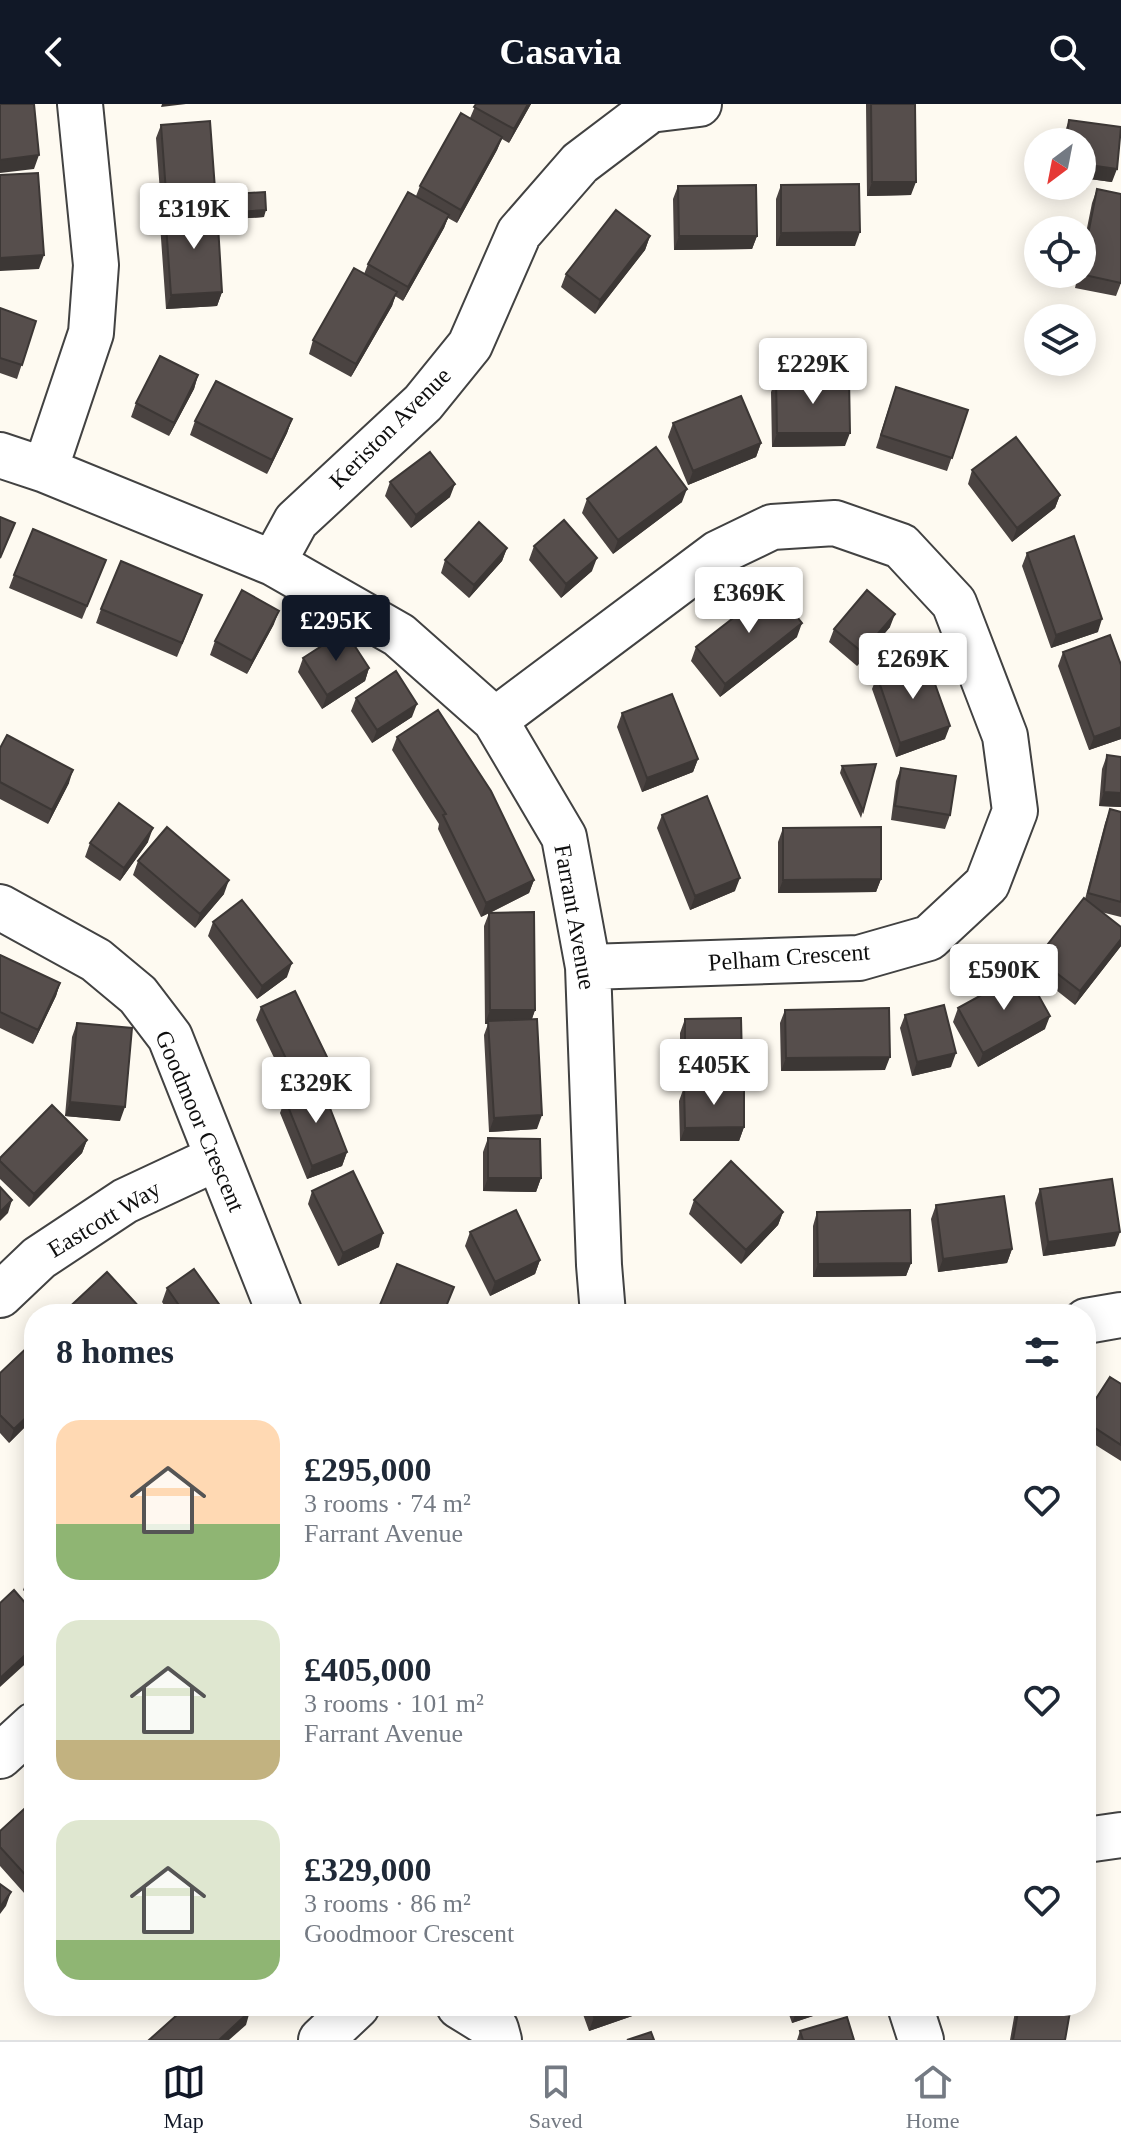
<!DOCTYPE html>
<meta charset="utf-8">
<style>
:root{--surface:#fff;--page:#f2f2f3;--text:#1f2937;--muted:#747a83;--line:#e0e1e3;--accent:#111827}
body{margin:0;font-family:"Times New Roman",serif;background:var(--page);color:var(--text);height:100vh;display:flex;flex-direction:column;font-size:30px;white-space:nowrap}
*{box-sizing:border-box;margin:0}
p{font-size:26px;color:var(--muted)}
.icon{flex:none;width:44px;height:44px;fill:none;stroke:currentColor;stroke-width:2;stroke-linecap:round;stroke-linejoin:round}
.map{position:relative;flex:1;overflow:hidden}
.sheet{position:absolute;left:24px;top:1200px;width:1072px;height:712px;display:flex;flex-direction:column;background:var(--surface);border-radius:32px;box-shadow:0 4px 20px #0003}
.sheet>*{flex:none}
.needle{width:52px;rotate:212deg}
.buttons{position:absolute;left:1024px;top:24px;display:grid;gap:16px}
.buttons a{display:grid;place-items:center;width:72px;height:72px;border-radius:50%;background:var(--surface);box-shadow:0 4px 20px #0003;font-size:40px}
.price{position:absolute;translate:-50% -68px;padding:0 18px;border-radius:8px;background:#fff;color:#222;font-size:26px;line-height:52px;filter:drop-shadow(0 2px 4px #0008)}
.price::after{content:'';position:absolute;left:50%;top:48px;width:24px;height:18px;margin-left:-12px;background:inherit;clip-path:polygon(0 0,100% 0,50% 100%)}
.price.on{background:var(--accent);color:#fff}
ul{padding:0;list-style:none}
li{display:flex;align-items:center;gap:24px;height:200px;padding:0 32px}
li span{display:grid;place-items:center;flex:none;width:224px;height:160px;border-radius:24px;color:#555}
li>.icon{margin-inline-start:auto}
span .icon{width:96px;height:96px;fill:#fffc;stroke-width:1}
li b{font-size:34px}
h2{display:flex;justify-content:space-between;align-items:center;height:96px;padding:0 32px;font-size:34px}
header{display:flex;justify-content:space-between;align-items:center;height:104px;padding:0 32px;background:var(--accent);color:#fff;font-size:36px;font-weight:800}
.tab-bar{display:flex;justify-content:space-around;align-items:center;height:112px;border-top:2px solid var(--line);background:var(--surface);font-size:22px;color:var(--muted)}
.tab-bar a{display:grid;justify-items:center;gap:4px}
.tab-bar .on{color:var(--accent)}
.map>svg:first-child{display:block}
.lines{fill:none;stroke-linecap:round;stroke-linejoin:round}
.minor-casing{stroke:#424242;stroke-width:48}
.minor{stroke:#fff;stroke-width:44}
.wall{fill:#4a4341}
.shaded-wall{fill:#3c3735}
.building{fill:#564e4c;stroke:#3c3735;stroke-width:2}
.labels{text-anchor:middle;dominant-baseline:central;stroke-width:8;stroke-linejoin:round;paint-order:stroke}
.street-label{font-size:24px;fill:#0f0f0f;stroke:#fff}
</style>
<header><svg class="icon" aria-label="back" viewBox="0 0 24 24"><path d="M15 5l-7 7 7 7"/></svg>Casavia<svg class="icon" aria-label="search" viewBox="0 0 24 24"><circle cx="10" cy="10" r="6"/><path d="M15 15l6 6"/></svg></header>
<div class="map">
<svg width="1121" height="1936" viewBox="0 0 1121 1936">
<rect width="100%" height="100%" fill="#fefaf1"/>
<g class="lines">
<g class="minor-casing">
<path id="minor" d="M 0,351 L 45,366 L 273,459 L 399,531 L 495,616 L 564,733 L 588,863 L 599,1161 L 603,1210
M 45,366 L 91,229 L 96,161 L 80,0
M 273,459 L 296,417 L 423,299 L 470,241 L 519,129 L 580,59 L 650,6 L 699,0
M 495,616 L 718,449 L 772,423 L 835,419 L 901,442 L 954,499 L 1005,632 L 1015,707 L 987,780 L 929,834 L 859,854 L 588,863
M 0,803 L 96,856 L 138,891 L 170,933 L 280,1210
M 0,1191 L 39,1154 L 125,1097 L 217,1054
M 1086,1217 L 1121,1211
M 0,1652 L 34,1621
M 1086,1736 L 1121,1731
M 459,1902 L 496,1925 L 499,1936
M 910,1902 L 921,1936
M 321,1936 L 357,1902"/>
</g>
<use href="#minor" class="minor"/>
</g>
<path class="wall" d="M 476,0 L 531,0 L 509,39 L 502,35 L 497,46 L 457,119 L 448,114 L 444,124 L 403,197 L 395,192 L 392,202 L 351,273 L 309,250 L 313,236 L 364,170 L 368,160 L 416,92 L 420,82 L 470,14 Z
M 866,0 L 915,0 L 911,91 L 867,92 Z
M 1069,16 L 1112,78 L 1082,74 L 1082,38 L 1063,38 L 1064,30 Z
M 161,21 L 210,98 L 161,102 L 156,34 Z
M 781,81 L 855,142 L 776,142 L 776,95 Z
M 678,82 L 757,132 L 752,145 L 674,146 L 673,95 Z
M 1097,85 L 1121,179 L 1116,192 L 1075,184 L 1078,170 L 1082,170 L 1082,149 L 1092,99 Z
M 221,91 L 264,113 L 220,116 L 219,98 Z
M 165,107 L 222,188 L 217,202 L 166,205 L 160,120 Z
M 650,132 L 645,146 L 595,210 L 561,183 L 566,170 Z
M 0,204 L 36,217 L 17,275 L 0,269 Z
M 198,271 L 194,285 L 169,332 L 131,313 L 136,299 Z
M 776,275 L 845,342 L 772,343 L 771,288 Z
M 891,297 L 968,306 L 947,367 L 876,344 Z
M 292,315 L 287,329 L 267,370 L 190,331 L 195,317 Z
M 673,319 L 761,339 L 756,353 L 688,381 L 668,333 Z
M 972,366 L 1060,391 L 1055,404 L 1012,438 L 968,380 Z
M 390,378 L 450,393 L 411,424 L 385,392 Z
M 587,395 L 682,398 L 613,450 L 582,409 Z
M 534,442 L 592,467 L 561,494 L 529,456 Z
M 507,444 L 502,457 L 469,494 L 441,469 L 445,456 Z
M 1027,449 L 1098,528 L 1051,544 L 1022,462 Z
M 101,469 L 82,515 L 9,484 L 14,471 Z
M 101,505 L 197,505 L 177,553 L 96,519 Z
M 274,520 L 247,570 L 210,551 L 215,537 Z
M 890,523 L 857,562 L 829,538 L 834,525 Z
M 797,533 L 720,593 L 691,557 L 696,543 Z
M 1063,548 L 1121,561 L 1121,635 L 1089,646 L 1058,562 Z
M 303,554 L 369,564 L 365,577 L 322,605 L 298,568 Z
M 877,572 L 945,635 L 896,653 L 872,585 Z
M 356,594 L 412,613 L 372,639 L 351,607 Z
M 622,609 L 698,655 L 693,668 L 642,688 L 617,623 Z
M 397,633 L 534,776 L 529,789 L 490,809 L 535,906 L 532,915 L 537,1025 L 489,1028 L 484,931 L 488,920 L 485,920 L 484,822 L 489,809 L 481,813 L 438,725 L 439,720 L 392,646 Z
M 0,644 L 69,679 L 48,720 L 0,695 Z
M 1107,651 L 1121,653 L 1121,703 L 1099,702 L 1102,665 Z
M 842,662 L 863,707 L 861,714 L 840,669 Z
M 901,664 L 950,711 L 945,725 L 891,716 L 896,677 Z
M 1110,705 L 1121,708 L 1121,813 L 1101,808 L 1121,823 L 1121,842 L 1075,901 L 1032,867 L 1037,854 L 1085,795 L 1105,719 Z
M 662,711 L 735,787 L 690,806 L 657,724 Z
M 783,724 L 881,775 L 876,788 L 778,789 L 778,738 Z
M 148,738 L 120,777 L 85,753 L 90,739 Z
M 138,757 L 224,790 L 195,824 L 133,771 Z
M 213,818 L 287,873 L 257,895 L 208,832 Z
M 0,851 L 60,879 L 56,892 L 33,940 L 0,924 Z
M 261,903 L 328,955 L 323,968 L 289,985 L 256,916 Z
M 958,904 L 1045,925 L 978,963 L 953,918 Z
M 785,906 L 885,966 L 781,967 L 780,919 Z
M 905,911 L 951,963 L 912,972 L 900,924 Z
M 685,915 L 742,955 L 737,969 L 680,970 L 680,929 Z
M 77,919 L 120,1017 L 65,1012 L 72,933 Z
M 684,983 L 744,1023 L 739,1037 L 680,1037 L 679,997 Z
M 285,995 L 347,1048 L 342,1062 L 307,1075 L 280,1009 Z
M 488,1034 L 541,1074 L 536,1088 L 483,1087 L 483,1048 Z
M 87,1036 L 82,1049 L 29,1103 L 0,1075 L 0,1054 Z
M 1040,1085 L 1115,1142 L 1043,1152 L 1035,1099 Z
M 312,1087 L 379,1143 L 338,1162 L 308,1100 Z
M 694,1096 L 783,1108 L 778,1121 L 741,1160 L 689,1110 Z
M 936,1101 L 1012,1145 L 1007,1159 L 938,1168 L 931,1115 Z
M 817,1108 L 911,1159 L 906,1172 L 813,1173 L 813,1122 Z
M 470,1128 L 540,1156 L 535,1170 L 490,1192 L 465,1142 Z
M 167,1184 L 226,1210 L 170,1210 L 162,1198 Z
M 0,1269 L 34,1314 L 9,1339 L 0,1329 Z
M 1121,1280 L 1121,1357 L 1086,1335 L 1086,1310 Z
M 34,1468 L 34,1498 L 23,1486 L 28,1473 Z
M 34,1696 L 34,1782 L 25,1790 L 0,1762 L 0,1727 Z
M 580,1902 L 641,1902 L 638,1910 L 589,1927 Z
M 786,1902 L 843,1902 L 792,1919 Z
M 1016,1902 L 1071,1902 L 1065,1936 L 1010,1936 Z
M 800,1927 L 854,1936 L 797,1936 Z"/>
<path class="shaded-wall" d="M 162,0 L 186,0 L 161,3 Z
M 528,0 L 531,0 L 509,39 L 514,25 Z
M 502,33 L 497,46 L 457,119 L 461,106 Z
M 39,51 L 34,65 L 0,69 L 0,56 Z
M 1082,60 L 1117,65 L 1112,78 L 1082,74 Z
M 872,78 L 916,78 L 911,91 L 867,92 Z
M 215,85 L 210,98 L 161,102 L 166,88 Z
M 266,106 L 264,113 L 220,116 L 222,109 Z
M 449,111 L 444,124 L 403,197 L 408,183 Z
M 860,128 L 855,142 L 776,142 L 781,129 Z
M 650,132 L 645,146 L 595,210 L 600,196 Z
M 679,132 L 757,132 L 752,145 L 674,146 Z
M 44,151 L 39,165 L 0,167 L 0,154 Z
M 222,188 L 217,202 L 166,205 L 171,191 Z
M 397,188 L 392,202 L 351,273 L 356,260 Z
M 198,271 L 194,285 L 169,332 L 174,319 Z
M 292,315 L 287,329 L 267,370 L 272,356 Z
M 777,329 L 850,329 L 845,342 L 772,343 Z
M 761,339 L 756,353 L 688,381 L 693,367 Z
M 455,380 L 450,393 L 411,424 L 416,411 Z
M 687,385 L 682,398 L 613,450 L 618,436 Z
M 1060,391 L 1055,404 L 1012,438 L 1017,424 Z
M 507,444 L 502,457 L 469,494 L 474,481 Z
M 597,454 L 592,467 L 561,494 L 566,480 Z
M 279,507 L 274,520 L 247,570 L 252,557 Z
M 895,510 L 890,523 L 857,562 L 862,548 Z
M 1102,515 L 1098,528 L 1051,544 L 1056,531 Z
M 802,519 L 797,533 L 720,593 L 725,580 Z
M 369,564 L 365,577 L 322,605 L 327,591 Z
M 417,600 L 412,613 L 372,639 L 377,626 Z
M 950,622 L 945,635 L 896,653 L 900,639 Z
M 1121,623 L 1121,635 L 1089,646 L 1094,633 Z
M 698,655 L 693,668 L 642,688 L 647,674 Z
M 73,666 L 69,679 L 48,720 L 52,706 Z
M 1104,688 L 1121,689 L 1121,703 L 1099,702 Z
M 153,724 L 148,738 L 120,777 L 124,764 Z
M 740,774 L 735,787 L 690,806 L 695,792 Z
M 881,775 L 876,788 L 778,789 L 783,776 Z
M 229,776 L 224,790 L 195,824 L 200,810 Z
M 534,776 L 529,789 L 481,813 L 486,799 Z
M 1121,835 L 1121,842 L 1075,901 L 1080,887 Z
M 292,859 L 287,873 L 257,895 L 262,882 Z
M 60,879 L 56,892 L 33,940 L 38,926 Z
M 490,906 L 535,906 L 530,920 L 488,917 L 488,920 L 485,920 Z
M 1050,912 L 1045,925 L 978,963 L 983,949 Z
M 956,949 L 951,963 L 912,972 L 917,958 Z
M 890,953 L 885,966 L 781,967 L 786,954 Z
M 328,955 L 323,968 L 289,985 L 294,971 Z
M 742,955 L 737,969 L 680,970 L 685,956 Z
M 70,998 L 125,1003 L 120,1017 L 65,1012 Z
M 542,1011 L 537,1025 L 489,1028 L 494,1014 Z
M 744,1023 L 739,1037 L 680,1037 L 685,1024 Z
M 87,1036 L 82,1049 L 29,1103 L 34,1090 Z
M 347,1048 L 342,1062 L 307,1075 L 312,1062 Z
M 488,1074 L 541,1074 L 536,1088 L 483,1087 Z
M 12,1096 L 8,1109 L 0,1117 L 0,1108 Z
M 783,1108 L 778,1121 L 741,1160 L 746,1146 Z
M 1120,1128 L 1115,1142 L 1043,1152 L 1048,1138 Z
M 383,1129 L 379,1143 L 338,1162 L 343,1149 Z
M 1012,1145 L 1007,1159 L 938,1168 L 943,1155 Z
M 540,1156 L 535,1170 L 490,1192 L 495,1178 Z
M 911,1159 L 906,1172 L 813,1173 L 818,1160 Z
M 34,1306 L 34,1314 L 9,1339 L 14,1325 Z
M 34,1543 L 34,1552 L 0,1583 L 0,1574 Z
M 34,1773 L 34,1782 L 25,1790 L 30,1776 Z
M 11,1788 L 6,1802 L 0,1810 L 0,1803 Z
M 627,1902 L 641,1902 L 638,1910 L 589,1927 L 594,1913 Z
M 808,1902 L 843,1902 L 792,1919 L 797,1906 Z
M 250,1907 L 246,1921 L 229,1936 L 219,1936 Z"/>
<path class="building" d="M 0,0 L 34,0 L 39,51 L 0,56 Z
M 476,0 L 528,0 L 514,25 L 474,3 Z
M 871,0 L 915,0 L 916,78 L 872,78 Z
M 461,9 L 502,33 L 461,106 L 420,82 Z
M 1069,16 L 1121,23 L 1117,65 L 1082,60 L 1082,38 L 1066,38 Z
M 210,17 L 215,85 L 166,88 L 161,21 Z
M 38,69 L 44,151 L 0,154 L 0,71 Z
M 859,80 L 860,128 L 781,129 L 781,81 Z
M 756,81 L 757,132 L 679,132 L 678,82 Z
M 1097,85 L 1121,90 L 1121,179 L 1080,170 L 1082,170 L 1082,161 Z
M 265,88 L 266,106 L 222,109 L 221,91 Z
M 408,88 L 449,111 L 408,183 L 368,160 Z
M 217,104 L 222,188 L 171,191 L 165,107 Z
M 616,106 L 650,132 L 600,196 L 566,170 Z
M 354,164 L 397,188 L 356,260 L 313,236 Z
M 0,204 L 36,217 L 22,261 L 0,254 Z
M 160,252 L 198,271 L 174,319 L 136,299 Z
M 849,274 L 850,329 L 777,329 L 776,275 Z
M 216,277 L 292,315 L 272,356 L 195,317 Z
M 896,283 L 968,306 L 952,354 L 881,331 Z
M 741,292 L 761,339 L 693,367 L 673,319 Z
M 1016,333 L 1060,391 L 1017,424 L 972,366 Z
M 656,343 L 687,385 L 618,436 L 587,395 Z
M 430,348 L 455,380 L 416,411 L 390,378 Z
M 0,413 L 15,419 L 0,454 Z
M 564,416 L 597,454 L 566,480 L 534,442 Z
M 479,418 L 507,444 L 474,481 L 445,456 Z
M 33,425 L 106,456 L 87,502 L 14,471 Z
M 1074,432 L 1102,515 L 1056,531 L 1027,449 Z
M 121,457 L 202,491 L 182,539 L 101,505 Z
M 773,483 L 802,519 L 725,580 L 696,543 Z
M 242,486 L 279,507 L 252,557 L 215,537 Z
M 867,486 L 895,510 L 862,548 L 834,525 Z
M 345,527 L 369,564 L 327,591 L 303,554 Z
M 1110,531 L 1121,561 L 1121,623 L 1094,633 L 1063,548 Z
M 926,555 L 950,622 L 900,639 L 877,572 Z
M 396,567 L 417,600 L 377,626 L 356,594 Z
M 672,590 L 698,655 L 647,674 L 622,609 Z
M 438,606 L 491,687 L 534,776 L 486,799 L 443,711 L 446,710 L 397,633 Z
M 7,631 L 73,666 L 52,706 L 0,678 L 0,644 Z
M 1107,651 L 1121,653 L 1121,689 L 1104,688 Z
M 876,660 L 863,707 L 842,662 Z
M 901,664 L 956,672 L 950,711 L 895,702 Z
M 707,692 L 740,774 L 695,792 L 662,711 Z
M 119,699 L 153,724 L 124,764 L 90,739 Z
M 1110,705 L 1121,708 L 1121,798 L 1088,789 Z
M 167,723 L 229,776 L 200,810 L 138,757 Z
M 881,723 L 881,775 L 783,776 L 783,724 Z
M 1084,794 L 1121,823 L 1121,835 L 1080,887 L 1037,854 Z
M 242,796 L 292,859 L 262,882 L 213,818 Z
M 534,808 L 535,906 L 490,906 L 489,809 Z
M 0,851 L 60,879 L 38,926 L 0,908 Z
M 1025,867 L 1050,912 L 983,949 L 958,904 Z
M 295,887 L 328,955 L 294,971 L 261,903 Z
M 944,901 L 956,949 L 917,958 L 905,911 Z
M 889,904 L 890,953 L 786,954 L 785,906 Z
M 741,914 L 742,955 L 685,956 L 685,915 Z
M 537,915 L 542,1011 L 494,1014 L 488,917 Z
M 77,919 L 132,924 L 125,1003 L 70,998 Z
M 321,981 L 347,1048 L 312,1062 L 285,995 Z
M 684,983 L 744,983 L 744,1023 L 685,1024 Z
M 52,1001 L 87,1036 L 34,1090 L 0,1057 L 0,1054 Z
M 488,1034 L 540,1035 L 541,1074 L 488,1074 Z
M 731,1057 L 783,1108 L 746,1146 L 694,1096 Z
M 353,1067 L 383,1129 L 343,1149 L 312,1087 Z
M 1112,1075 L 1120,1128 L 1048,1138 L 1040,1085 Z
M 0,1083 L 12,1096 L 0,1108 Z
M 1004,1092 L 1012,1145 L 943,1155 L 936,1101 Z
M 516,1106 L 540,1156 L 495,1178 L 470,1128 Z
M 910,1106 L 911,1159 L 818,1160 L 817,1108 Z
M 397,1160 L 454,1183 L 443,1210 L 381,1210 L 377,1208 Z
M 194,1165 L 226,1210 L 185,1210 L 167,1184 Z
M 107,1168 L 142,1206 L 138,1210 L 62,1210 Z
M 34,1237 L 34,1306 L 14,1325 L 0,1311 L 0,1269 Z
M 1110,1273 L 1121,1280 L 1121,1341 L 1086,1318 L 1086,1310 Z
M 34,1468 L 34,1479 L 28,1473 Z
M 14,1486 L 34,1509 L 34,1543 L 0,1574 L 0,1499 Z
M 34,1696 L 34,1773 L 30,1776 L 0,1743 L 0,1727 Z
M 0,1780 L 11,1788 L 0,1803 Z
M 187,1902 L 246,1902 L 250,1907 L 219,1936 L 149,1936 Z
M 590,1902 L 627,1902 L 594,1913 Z
M 796,1902 L 808,1902 L 797,1906 Z
M 1019,1902 L 1071,1902 L 1065,1936 L 1013,1936 Z
M 847,1913 L 854,1936 L 803,1936 L 800,1927 Z
M 651,1928 L 654,1936 L 627,1936 Z"/>
<g class="labels">
<g class="street-label">
<text transform="translate(390 324) rotate(-45)">Keriston Avenue</text>
<text transform="translate(575 813) rotate(80)">Farrant Avenue</text>
<text transform="translate(789 853) rotate(-4)">Pelham Crescent</text>
<text transform="translate(200 1017) rotate(67)">Goodmoor Crescent</text>
<text transform="translate(104 1115) rotate(-31)">Eastcott Way</text>
</g>
</g>
</svg>
<div class="buttons">
<a><svg class="needle" viewBox="-14 -14 28 28"><path d="M0-13l5 13h-10z" fill="#e53935"/><path d="M0 13l5-13h-10z" fill="#747a83"/></svg></a>
<a><svg class="icon" aria-label="locate" viewBox="0 0 24 24"><circle cx="12" cy="12" r="6"/><path d="M12 2v4M12 18v4M2 12h4M18 12h4"/></svg></a>
<a><svg class="icon" aria-label="layers" viewBox="0 0 24 24"><path d="M12 4l9 5-9 5-9-5zM3 14l9 5 9-5"/></svg></a>
</div>
<b class="price" style="left:194px;top:147px">£319K</b>
<b class="price" style="left:813px;top:302px">£229K</b>
<b class="price" style="left:749px;top:531px">£369K</b>
<b class="price on" style="left:336px;top:559px">£295K</b>
<b class="price" style="left:913px;top:597px">£269K</b>
<b class="price" style="left:1004px;top:908px">£590K</b>
<b class="price" style="left:714px;top:1003px">£405K</b>
<b class="price" style="left:316px;top:1021px">£329K</b>
<section class="sheet">
<h2>8 homes<svg class="icon" aria-label="filters" viewBox="0 0 24 24"><path d="M4 7h16M4 17h16"/><circle cx="9" cy="7" r="2"/><circle cx="15" cy="17" r="2"/></svg></h2>
<ul>
<li><span style="background:linear-gradient(#ffd9b3 65%,#8fb573 0)"><svg class="icon" aria-label="home" viewBox="0 0 24 24"><path d="M3 11l9-7 9 7M6 9v11h12V9"/></svg></span><div><b>£295,000</b><p>3 rooms · 74 m²</p><p>Farrant Avenue</p></div><svg class="icon" aria-label="heart" viewBox="0 0 24 24"><path d="M12 20l-8-8c-3-5 5-10 8-4 3-6 11-1 8 4z"/></svg></li>
<li><span style="background:linear-gradient(#dfe7d0 75%,#c2b280 0)"><svg class="icon" aria-label="home" viewBox="0 0 24 24"><path d="M3 11l9-7 9 7M6 9v11h12V9"/></svg></span><div><b>£405,000</b><p>3 rooms · 101 m²</p><p>Farrant Avenue</p></div><svg class="icon" aria-label="heart" viewBox="0 0 24 24"><path d="M12 20l-8-8c-3-5 5-10 8-4 3-6 11-1 8 4z"/></svg></li>
<li><span style="background:linear-gradient(#dfe7d0 75%,#8fb573 0)"><svg class="icon" aria-label="home" viewBox="0 0 24 24"><path d="M3 11l9-7 9 7M6 9v11h12V9"/></svg></span><div><b>£329,000</b><p>3 rooms · 86 m²</p><p>Goodmoor Crescent</p></div><svg class="icon" aria-label="heart" viewBox="0 0 24 24"><path d="M12 20l-8-8c-3-5 5-10 8-4 3-6 11-1 8 4z"/></svg></li>
</ul>
</section>
</div>
<nav class="tab-bar">
<a class="on"><svg class="icon" aria-label="map" viewBox="0 0 24 24"><path d="M3 6l6-2 6 2 6-2v14l-6 2-6-2-6 2zM9 4v14M15 6v14"/></svg>Map</a>
<a><svg class="icon" aria-label="saved" viewBox="0 0 24 24"><path d="M7 4h10v16l-5-4-5 4z"/></svg>Saved</a>
<a><svg class="icon" aria-label="home" viewBox="0 0 24 24"><path d="M3 11l9-7 9 7M6 9v11h12V9"/></svg>Home</a>
</nav>
